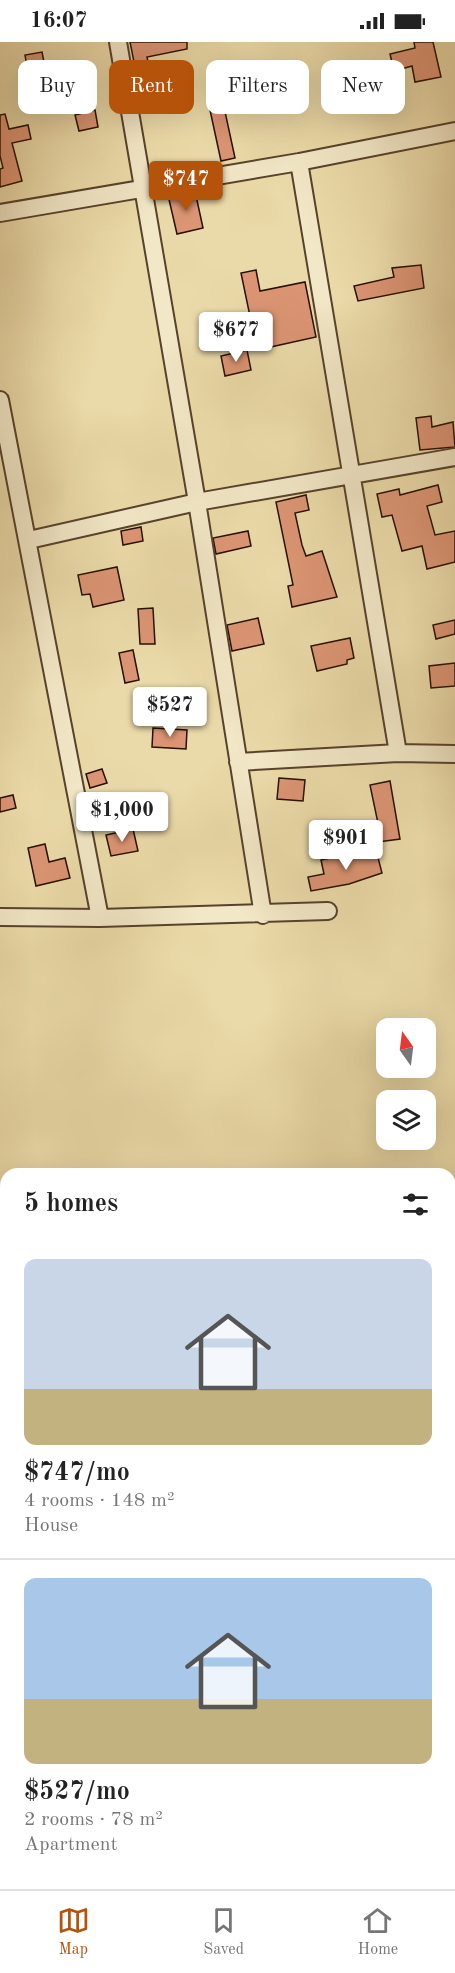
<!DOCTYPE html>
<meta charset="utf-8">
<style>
:root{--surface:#fff;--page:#f6f6f6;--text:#222;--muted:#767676;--line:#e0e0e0;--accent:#b45309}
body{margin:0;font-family:"Old Standard TT",serif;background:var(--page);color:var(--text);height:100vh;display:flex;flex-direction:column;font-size:22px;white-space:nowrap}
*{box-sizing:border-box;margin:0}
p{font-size:20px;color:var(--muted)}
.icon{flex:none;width:33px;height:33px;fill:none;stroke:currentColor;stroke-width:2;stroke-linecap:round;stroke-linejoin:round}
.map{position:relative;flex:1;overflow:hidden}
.side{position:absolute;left:0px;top:1126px;width:456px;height:722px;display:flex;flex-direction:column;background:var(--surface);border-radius:18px 18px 0 0;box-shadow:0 6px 24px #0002}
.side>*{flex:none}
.top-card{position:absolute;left:18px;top:18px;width:420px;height:54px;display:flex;gap:12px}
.needle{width:39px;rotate:346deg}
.buttons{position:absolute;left:376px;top:976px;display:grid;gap:12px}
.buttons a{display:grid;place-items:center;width:60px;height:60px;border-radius:12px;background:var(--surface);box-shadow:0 6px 24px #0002;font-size:30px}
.price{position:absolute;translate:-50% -51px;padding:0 14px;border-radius:6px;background:#fff;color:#222;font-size:20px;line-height:39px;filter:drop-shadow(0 2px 3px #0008)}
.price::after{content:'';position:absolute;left:50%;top:36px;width:18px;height:14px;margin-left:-9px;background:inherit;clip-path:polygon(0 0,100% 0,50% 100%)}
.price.current{background:var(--accent);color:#fff}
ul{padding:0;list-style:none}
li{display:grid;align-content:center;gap:12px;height:318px;padding:0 24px}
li+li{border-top:2px solid var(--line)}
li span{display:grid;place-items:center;height:186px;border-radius:12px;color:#555}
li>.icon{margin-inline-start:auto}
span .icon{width:108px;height:108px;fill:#fffc;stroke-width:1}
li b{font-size:26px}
h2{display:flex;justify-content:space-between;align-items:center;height:72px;padding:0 24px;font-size:26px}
.tag{padding:0 21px;border-radius:12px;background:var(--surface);box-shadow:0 6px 24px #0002;font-size:21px;line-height:54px}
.tag.current{background:var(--accent);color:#fff}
.status{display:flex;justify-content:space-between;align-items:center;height:42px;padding:0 30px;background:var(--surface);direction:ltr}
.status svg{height:16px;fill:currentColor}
.menu{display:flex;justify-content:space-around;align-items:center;height:84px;border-top:2px solid var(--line);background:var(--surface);font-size:16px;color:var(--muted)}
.menu a{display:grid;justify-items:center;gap:3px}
.menu .current{color:var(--accent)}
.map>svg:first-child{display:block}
.building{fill:#dc9574;stroke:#261001;stroke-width:1.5}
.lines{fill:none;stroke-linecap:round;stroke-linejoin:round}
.minor-casing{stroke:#57422b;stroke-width:20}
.major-casing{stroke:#261001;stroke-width:24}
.minor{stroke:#f2e7c7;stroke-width:16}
.major{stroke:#e6bd74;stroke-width:21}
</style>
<div class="status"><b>16:07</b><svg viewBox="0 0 49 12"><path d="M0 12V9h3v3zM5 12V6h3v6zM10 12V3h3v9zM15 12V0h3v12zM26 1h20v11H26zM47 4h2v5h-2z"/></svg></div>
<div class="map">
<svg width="455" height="1847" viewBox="0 0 455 1847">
<rect width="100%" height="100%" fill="#ebdaa9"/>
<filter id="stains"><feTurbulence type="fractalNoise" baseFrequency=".00333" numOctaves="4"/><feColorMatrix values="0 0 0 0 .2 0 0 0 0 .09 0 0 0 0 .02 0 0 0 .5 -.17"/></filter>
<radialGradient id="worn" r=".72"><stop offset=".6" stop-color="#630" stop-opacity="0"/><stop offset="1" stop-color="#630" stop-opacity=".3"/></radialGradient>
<path class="building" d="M 130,0 L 187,0 L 187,7 L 147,15 L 154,47 L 140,50 Z
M 414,0 L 433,0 L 441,35 L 415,40 L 412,24 L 394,29 L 390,12 L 415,6 Z
M 42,10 L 48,40 L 30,43 L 25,13 Z
M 224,65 L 235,116 L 221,119 L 210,68 Z
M 95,68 L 98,85 L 79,89 L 75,73 Z
M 5,72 L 9,87 L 28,83 L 31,97 L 12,101 L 22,139 L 0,145 L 0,127 L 3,126 L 0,114 L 0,73 Z
M 195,149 L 203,186 L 177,192 L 168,153 Z
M 421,223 L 424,246 L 358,259 L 354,244 L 394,235 L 392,226 Z
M 256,228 L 260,249 L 305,240 L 316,295 L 257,308 L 241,231 Z
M 247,308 L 251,328 L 225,334 L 221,314 Z
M 431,374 L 432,385 L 453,380 L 455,405 L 420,408 L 416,376 Z
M 438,443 L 442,460 L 427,464 L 435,493 L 455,489 L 455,520 L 427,527 L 422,504 L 402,509 L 392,473 L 382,475 L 377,452 L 399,447 L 400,453 Z
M 306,453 L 309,468 L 295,471 L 302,503 L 306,514 L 322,509 L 337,555 L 292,565 L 288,544 L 293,543 L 276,460 Z
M 141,485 L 143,499 L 123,503 L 121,489 Z
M 248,489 L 251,504 L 216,512 L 213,496 Z
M 117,525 L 124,558 L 93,565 L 90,552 L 82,553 L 78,533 Z
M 153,566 L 155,602 L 140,602 L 138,567 Z
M 258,576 L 264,602 L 232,609 L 227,583 Z
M 455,578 L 455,592 L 436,597 L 433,583 Z
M 350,596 L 354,616 L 347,618 L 347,622 L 317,629 L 311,604 Z
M 133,608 L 139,638 L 125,641 L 119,611 Z
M 455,621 L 455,644 L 431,646 L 429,624 Z
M 153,686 L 187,688 L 186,707 L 152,705 Z
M 102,727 L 107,741 L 90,746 L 86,732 Z
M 279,736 L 305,738 L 303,759 L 277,757 Z
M 390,739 L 400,797 L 378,800 L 376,787 L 379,786 L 370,743 Z
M 13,753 L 16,766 L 0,770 L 0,756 Z
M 133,787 L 138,809 L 111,814 L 106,793 Z
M 45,802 L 49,820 L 65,816 L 70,836 L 36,844 L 28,806 Z
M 376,808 L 382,831 L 349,842 L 311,849 L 308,835 L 324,832 L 321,818 L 343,813 L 344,816 Z"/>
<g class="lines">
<g class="minor-casing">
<path id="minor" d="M 118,0 L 197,460 L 263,873
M 299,120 L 398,711
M 0,171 L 299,120 L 455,89
M 0,358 L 100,876
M 29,498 L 197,460 L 455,415
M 238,720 L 398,711 L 455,712
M 0,875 L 100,876 L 328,869
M 0,1611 L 6,1644
M 43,1842 L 43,1847"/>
</g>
<g class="major-casing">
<path id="major" d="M 0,1383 L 6,1383
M 450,1388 L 455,1389"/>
</g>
<use href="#minor" class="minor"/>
<use href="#major" class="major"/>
</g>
<rect width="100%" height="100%" filter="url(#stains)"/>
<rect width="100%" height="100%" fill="url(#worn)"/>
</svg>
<div class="buttons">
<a><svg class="needle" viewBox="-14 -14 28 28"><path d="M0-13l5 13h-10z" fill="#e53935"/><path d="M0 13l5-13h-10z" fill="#767676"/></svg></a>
<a><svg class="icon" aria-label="layers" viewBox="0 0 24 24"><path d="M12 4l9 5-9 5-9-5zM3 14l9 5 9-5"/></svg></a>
</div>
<b class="price current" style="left:186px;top:170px">$747</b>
<b class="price" style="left:236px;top:321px">$677</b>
<b class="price" style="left:170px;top:696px">$527</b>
<b class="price" style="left:122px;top:801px">$1,000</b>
<b class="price" style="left:346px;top:829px">$901</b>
<div class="top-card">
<a class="tag">Buy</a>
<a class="tag current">Rent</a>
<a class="tag">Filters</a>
<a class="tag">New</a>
</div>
<section class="side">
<h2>5 homes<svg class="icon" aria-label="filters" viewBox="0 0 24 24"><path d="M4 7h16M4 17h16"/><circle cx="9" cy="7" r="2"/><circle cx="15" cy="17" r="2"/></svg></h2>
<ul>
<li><span style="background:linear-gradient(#c9d6e8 70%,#c2b280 0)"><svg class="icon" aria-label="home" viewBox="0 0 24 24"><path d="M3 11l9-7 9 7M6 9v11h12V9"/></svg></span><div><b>$747/mo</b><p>4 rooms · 148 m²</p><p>House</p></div></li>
<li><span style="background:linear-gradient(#a9c7e8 65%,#c2b280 0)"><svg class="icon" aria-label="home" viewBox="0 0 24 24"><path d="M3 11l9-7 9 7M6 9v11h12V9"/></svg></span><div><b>$527/mo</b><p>2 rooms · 78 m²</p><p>Apartment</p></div></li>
</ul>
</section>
</div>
<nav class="menu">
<a class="current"><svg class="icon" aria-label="map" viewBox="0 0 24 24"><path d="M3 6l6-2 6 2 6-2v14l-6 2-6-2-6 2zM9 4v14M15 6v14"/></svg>Map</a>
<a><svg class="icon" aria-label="saved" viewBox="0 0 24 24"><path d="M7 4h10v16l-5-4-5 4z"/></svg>Saved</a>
<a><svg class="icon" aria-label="home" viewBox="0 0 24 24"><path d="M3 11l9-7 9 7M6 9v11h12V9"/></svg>Home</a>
</nav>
